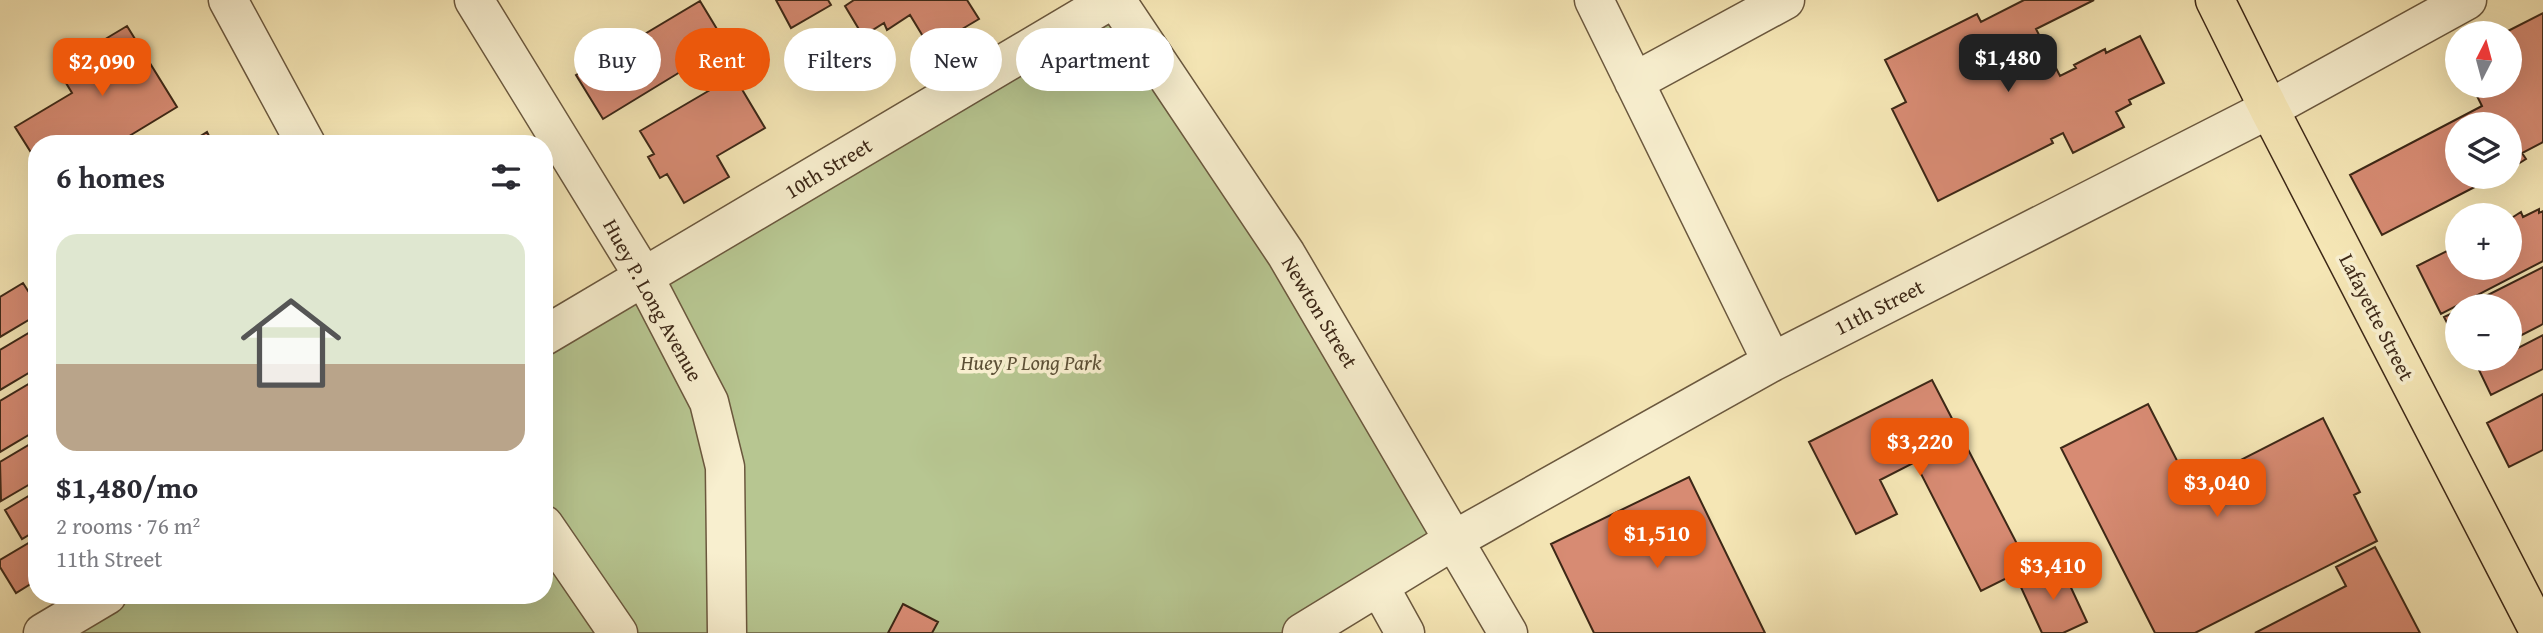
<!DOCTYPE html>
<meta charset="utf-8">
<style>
:root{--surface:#fff;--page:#f2f2f3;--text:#2b2b33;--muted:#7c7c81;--accent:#ea580c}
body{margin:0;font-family:"Gentium Book Plus",serif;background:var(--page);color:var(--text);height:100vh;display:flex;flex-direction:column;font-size:26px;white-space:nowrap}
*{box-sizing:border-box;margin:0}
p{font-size:23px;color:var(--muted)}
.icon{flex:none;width:38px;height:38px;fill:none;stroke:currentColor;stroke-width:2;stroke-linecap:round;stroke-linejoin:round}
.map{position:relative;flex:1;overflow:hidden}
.side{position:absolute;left:28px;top:135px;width:525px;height:469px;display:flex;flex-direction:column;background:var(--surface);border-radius:28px;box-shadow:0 7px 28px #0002}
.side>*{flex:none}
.hud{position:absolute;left:574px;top:28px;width:665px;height:63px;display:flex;gap:14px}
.needle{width:46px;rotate:6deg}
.tools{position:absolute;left:2445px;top:21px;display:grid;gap:14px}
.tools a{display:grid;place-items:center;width:77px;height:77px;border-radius:50%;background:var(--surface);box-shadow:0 7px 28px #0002;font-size:35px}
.price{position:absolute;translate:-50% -60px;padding:0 16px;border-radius:14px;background:var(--accent);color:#fff;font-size:23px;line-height:46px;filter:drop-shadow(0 2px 4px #0008)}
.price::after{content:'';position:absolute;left:50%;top:42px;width:21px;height:16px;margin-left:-10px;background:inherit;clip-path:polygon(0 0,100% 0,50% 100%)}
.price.on{background:#222;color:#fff}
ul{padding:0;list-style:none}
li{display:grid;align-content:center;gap:14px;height:371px;padding:0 28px}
li span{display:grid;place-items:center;height:217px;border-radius:21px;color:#555}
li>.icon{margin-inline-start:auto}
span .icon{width:126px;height:126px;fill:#fffc;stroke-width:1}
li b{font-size:30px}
h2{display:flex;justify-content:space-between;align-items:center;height:84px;padding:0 28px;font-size:30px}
.chip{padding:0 24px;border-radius:32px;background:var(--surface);box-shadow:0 7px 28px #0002;font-size:24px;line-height:63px}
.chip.on{background:var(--accent);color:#fff}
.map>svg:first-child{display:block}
.green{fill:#b7c691;stroke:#7a7754;stroke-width:2}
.building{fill:#d78b73;stroke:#3d2817;stroke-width:2}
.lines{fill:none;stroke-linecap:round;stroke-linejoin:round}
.minor-casing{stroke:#6b583e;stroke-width:41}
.major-casing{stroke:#3d2817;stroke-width:41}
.minor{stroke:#f8efcf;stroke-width:38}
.major{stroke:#f5e6b5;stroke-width:38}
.labels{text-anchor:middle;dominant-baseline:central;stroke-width:7;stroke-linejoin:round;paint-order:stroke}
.street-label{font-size:21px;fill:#3d2817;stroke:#f8efcf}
.park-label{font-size:21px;font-style:italic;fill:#5c5036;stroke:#f8efcf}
</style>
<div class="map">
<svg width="2543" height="633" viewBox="0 0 2543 633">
<rect width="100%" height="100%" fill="#f5e6b5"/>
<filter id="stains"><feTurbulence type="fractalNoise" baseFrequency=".00286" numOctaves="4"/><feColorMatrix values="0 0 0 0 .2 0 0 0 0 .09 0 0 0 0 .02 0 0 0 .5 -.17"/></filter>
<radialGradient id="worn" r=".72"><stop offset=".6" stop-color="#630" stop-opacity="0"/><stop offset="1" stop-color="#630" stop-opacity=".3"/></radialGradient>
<path class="green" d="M 1111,0 L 1454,540 L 1300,633 L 43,633 L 107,595 L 544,595 L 544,336 Z"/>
<path class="building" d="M 776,0 L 828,0 L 831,5 L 791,28 Z
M 854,0 L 967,0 L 979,19 L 930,48 L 910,15 L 887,30 L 884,23 L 863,36 L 845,6 Z
M 2024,0 L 2094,0 L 2036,29 L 2060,76 L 2076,68 L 2074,65 L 2105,49 L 2106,53 L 2140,36 L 2164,83 L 2129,100 L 2131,104 L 2116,112 L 2124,127 L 2073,153 L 2063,133 L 2051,139 L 2053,143 L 1938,201 L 1892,109 L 1906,102 L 1885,60 L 1977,14 L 1981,22 Z
M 700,1 L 726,44 L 603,119 L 576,75 Z
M 2543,13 L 2543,142 L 2522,153 L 2526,159 L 2510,169 L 2510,124 L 2457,124 L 2457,177 L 2494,177 L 2382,235 L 2350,175 L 2482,106 L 2472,86 L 2510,86 L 2510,33 L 2504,33 Z
M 127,26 L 177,107 L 116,144 L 37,144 L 37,162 L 15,127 L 72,93 L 57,68 Z
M 734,76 L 765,128 L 717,156 L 729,177 L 684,203 L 667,174 L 660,178 L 648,157 L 654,154 L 640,131 Z
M 207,132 L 213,144 L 188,144 Z
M 2539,209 L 2539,213 L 2543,211 L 2543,261 L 2441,314 L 2417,266 L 2457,246 L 2457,268 L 2510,268 L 2510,219 L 2521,212 L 2523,217 Z
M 2543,267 L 2543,324 L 2510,341 L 2510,306 L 2466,306 Z
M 23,283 L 37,305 L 37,315 L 0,337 L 0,297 Z
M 2457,311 L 2457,342 L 2444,317 Z
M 37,328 L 37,368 L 0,390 L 0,350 Z
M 2543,335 L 2543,369 L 2491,395 L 2478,368 L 2496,359 L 2510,359 L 2510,352 Z
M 37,379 L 37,430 L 0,452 L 0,401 Z
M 1932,380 L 2029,567 L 1981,591 L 1915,462 L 1880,480 L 1897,514 L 1856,534 L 1809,442 Z
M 2543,394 L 2543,450 L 2509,467 L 2487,423 Z
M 2148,404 L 2190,486 L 2323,418 L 2360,492 L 2354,495 L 2377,541 L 2195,633 L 2155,633 L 2061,448 Z
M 37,440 L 37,480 L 1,501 L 0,462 Z
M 1689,477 L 1765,633 L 1594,633 L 1551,544 Z
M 37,491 L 37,530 L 22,539 L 5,510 Z
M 37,538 L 37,580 L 16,593 L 0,567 L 0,560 Z
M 2375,547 L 2420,633 L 2255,633 L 2346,586 L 2336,567 Z
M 2060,564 L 2087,622 L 2063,633 L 2042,633 L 2019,583 Z
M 903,604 L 938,622 L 932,633 L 888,633 Z"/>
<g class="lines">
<g class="minor-casing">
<path id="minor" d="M 228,0 L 306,144
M 474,0 L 644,277 L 709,402 L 725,467 L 727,633
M 1116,0 L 1286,254 L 1508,633
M 1594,0 L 1772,362
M 1634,82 L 1785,0
M 544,336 L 1111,0
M 544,525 L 618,633
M 1379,586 L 1405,633
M 43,633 L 107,595
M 1302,633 L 1454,540 L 1772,362 L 2269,109 L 2467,0"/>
</g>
<g class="major-casing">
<path id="major" d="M 2215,0 L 2269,109 L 2540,633"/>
</g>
<use href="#minor" class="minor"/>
<use href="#major" class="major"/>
</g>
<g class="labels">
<g class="street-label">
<text transform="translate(828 168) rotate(-31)">10th Street</text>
<text transform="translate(653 300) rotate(61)">Huey P. Long Avenue</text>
<text transform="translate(1879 307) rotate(-27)">11th Street</text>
<text transform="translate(1320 312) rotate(59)">Newton Street</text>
<text transform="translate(2377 317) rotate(63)">Lafayette Street</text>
</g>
<g class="park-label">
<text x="1031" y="362">Huey P Long Park</text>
</g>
</g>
<rect width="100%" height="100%" filter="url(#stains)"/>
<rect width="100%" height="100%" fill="url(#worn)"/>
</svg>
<div class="tools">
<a><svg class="needle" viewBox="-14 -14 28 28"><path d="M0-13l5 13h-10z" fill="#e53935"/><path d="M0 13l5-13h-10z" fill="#7c7c81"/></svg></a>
<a><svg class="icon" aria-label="layers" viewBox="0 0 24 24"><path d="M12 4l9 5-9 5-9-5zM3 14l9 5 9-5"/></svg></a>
<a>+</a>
<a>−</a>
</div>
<b class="price on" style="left:2008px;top:94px">$1,480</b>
<b class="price" style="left:102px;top:98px">$2,090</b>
<b class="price" style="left:1920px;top:478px">$3,220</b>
<b class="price" style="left:2217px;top:519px">$3,040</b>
<b class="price" style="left:1657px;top:570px">$1,510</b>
<b class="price" style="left:2053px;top:602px">$3,410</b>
<div class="hud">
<a class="chip">Buy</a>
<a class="chip on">Rent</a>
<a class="chip">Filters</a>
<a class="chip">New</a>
<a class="chip">Apartment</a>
</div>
<section class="side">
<h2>6 homes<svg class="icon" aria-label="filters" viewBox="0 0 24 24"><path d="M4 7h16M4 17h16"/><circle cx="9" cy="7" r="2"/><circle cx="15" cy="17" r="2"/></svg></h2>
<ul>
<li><span style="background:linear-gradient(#dfe7d0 60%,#b9a48a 0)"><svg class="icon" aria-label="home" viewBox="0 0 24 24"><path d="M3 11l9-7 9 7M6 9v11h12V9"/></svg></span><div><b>$1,480/mo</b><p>2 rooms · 76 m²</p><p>11th Street</p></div></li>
</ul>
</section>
</div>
